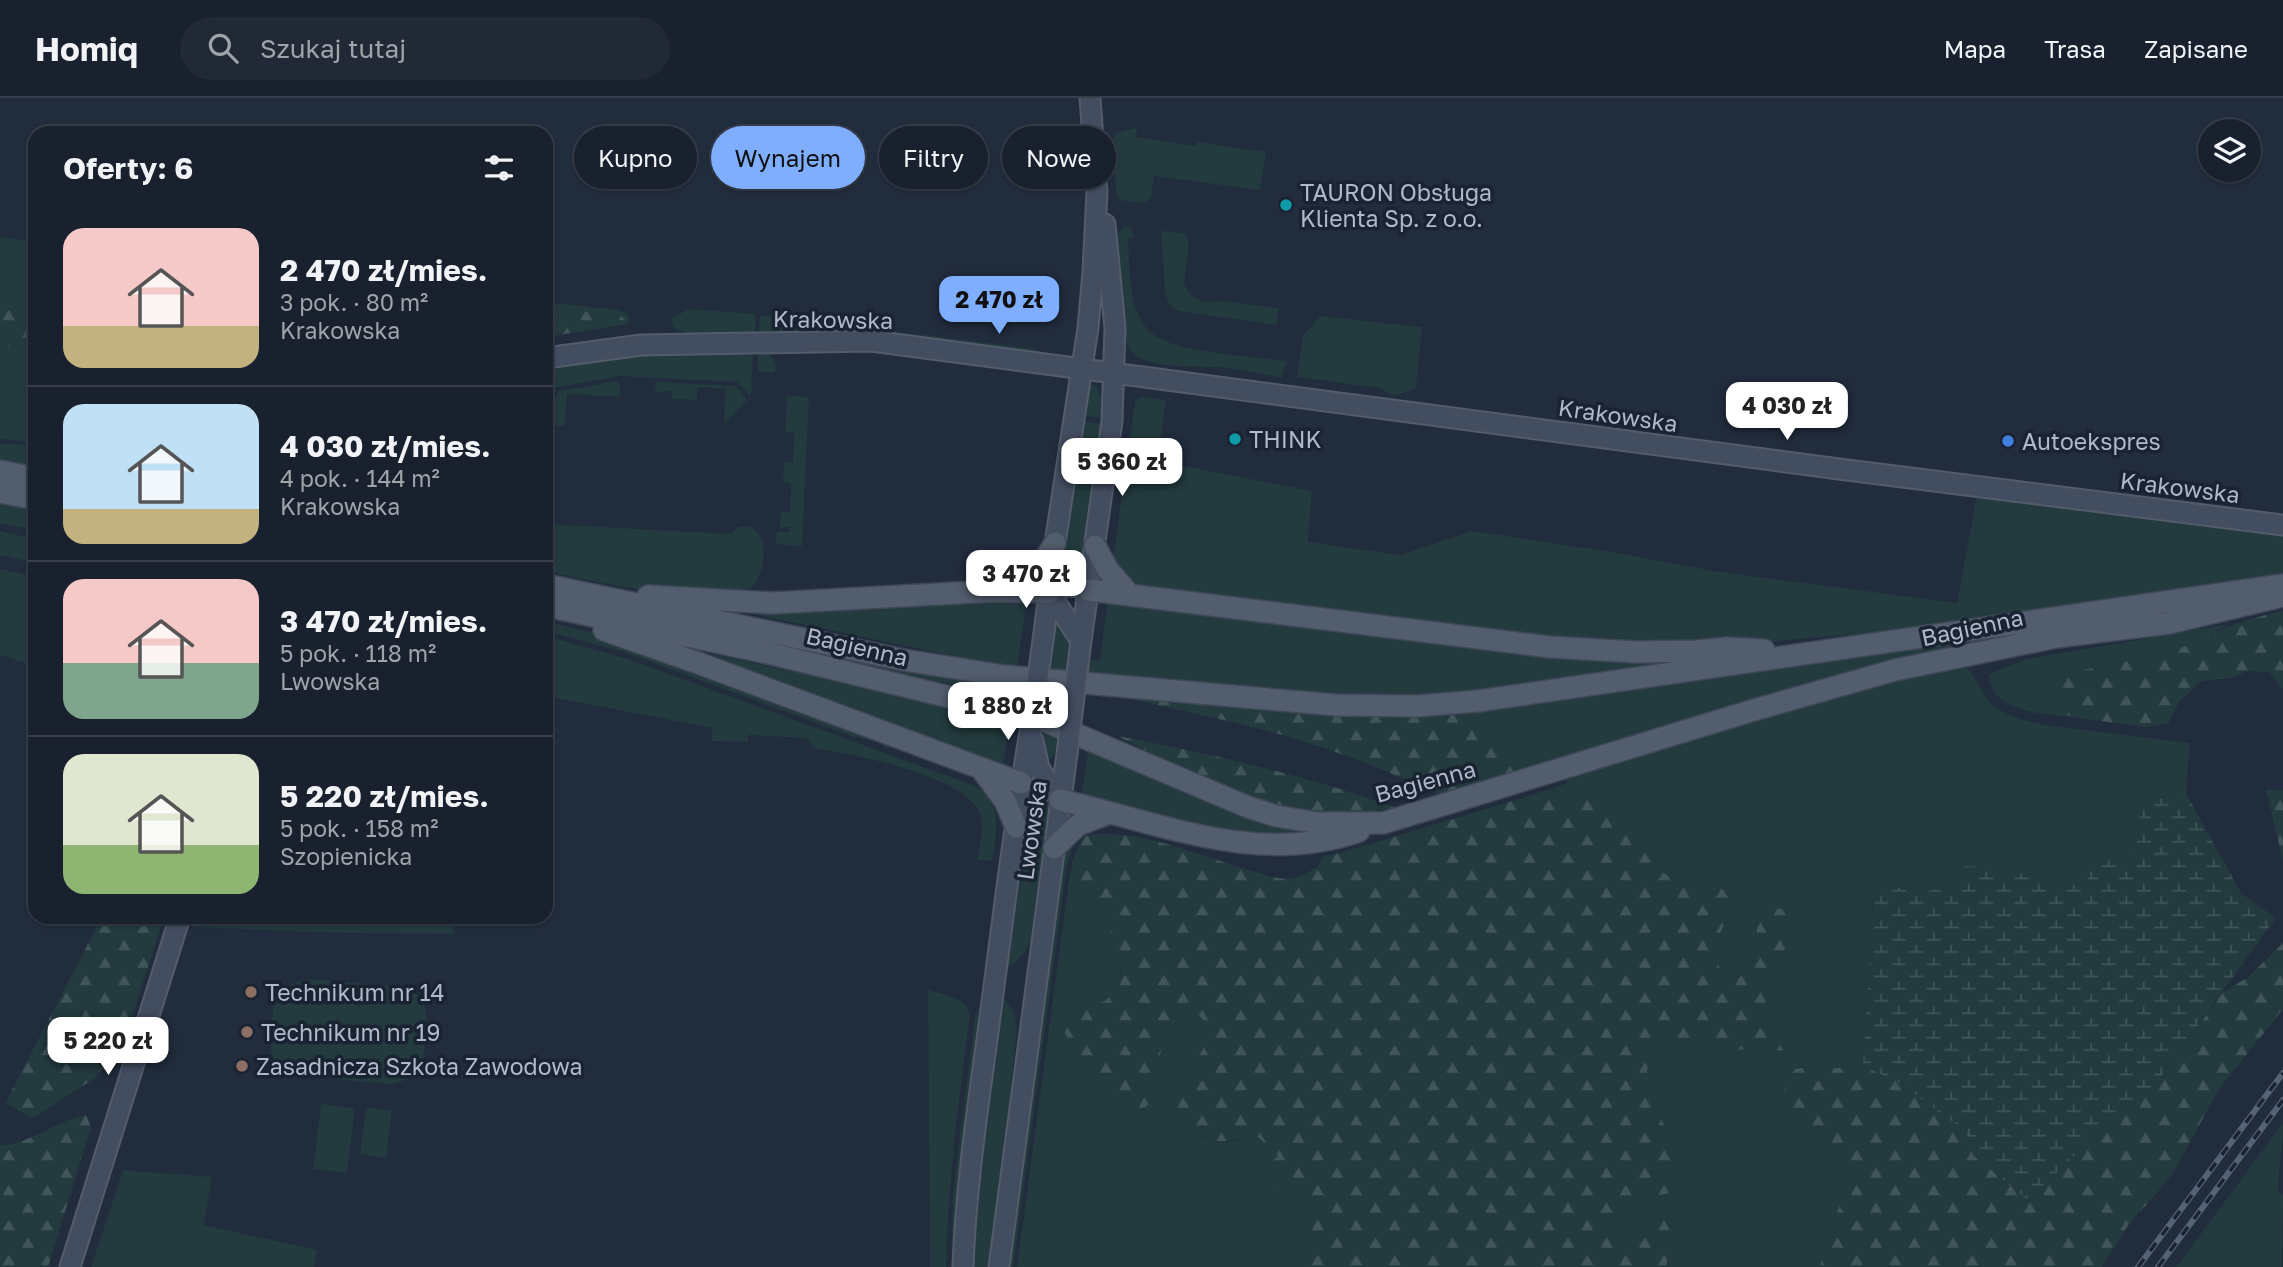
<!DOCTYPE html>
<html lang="pl">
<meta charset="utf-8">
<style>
:root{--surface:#19212e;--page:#222936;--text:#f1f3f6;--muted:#9fa3aa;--line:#373e4a;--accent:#7faeff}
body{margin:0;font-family:"Golos Text",sans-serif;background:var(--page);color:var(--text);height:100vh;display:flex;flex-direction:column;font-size:26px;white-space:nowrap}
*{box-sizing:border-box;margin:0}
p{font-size:23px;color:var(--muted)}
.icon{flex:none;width:38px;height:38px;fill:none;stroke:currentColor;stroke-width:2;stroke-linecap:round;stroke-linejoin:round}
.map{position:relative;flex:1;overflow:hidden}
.details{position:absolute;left:28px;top:28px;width:525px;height:798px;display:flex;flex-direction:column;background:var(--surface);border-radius:21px;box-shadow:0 2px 5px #0004,0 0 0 2px var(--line)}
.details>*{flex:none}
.banner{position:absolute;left:574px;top:28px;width:665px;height:63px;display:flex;gap:14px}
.fabs{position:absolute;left:2198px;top:21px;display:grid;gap:14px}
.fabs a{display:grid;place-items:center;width:63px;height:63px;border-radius:50%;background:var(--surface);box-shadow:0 2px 5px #0004,0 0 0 2px var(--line);font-size:35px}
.price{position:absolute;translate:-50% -60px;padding:0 16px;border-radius:14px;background:#fff;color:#222;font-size:23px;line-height:46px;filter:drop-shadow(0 2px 4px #0008)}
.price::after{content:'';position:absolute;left:50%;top:42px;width:21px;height:16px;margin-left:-10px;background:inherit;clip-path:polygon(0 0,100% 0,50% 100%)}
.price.selected{background:var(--accent);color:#111}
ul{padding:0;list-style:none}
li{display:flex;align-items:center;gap:21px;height:175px;padding:0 35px}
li+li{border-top:2px solid var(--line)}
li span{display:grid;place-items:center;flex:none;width:196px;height:140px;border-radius:21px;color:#555}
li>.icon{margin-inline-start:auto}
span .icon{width:84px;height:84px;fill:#fffc;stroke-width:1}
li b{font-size:30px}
h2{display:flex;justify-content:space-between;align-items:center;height:84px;padding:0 35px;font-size:30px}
.pill{padding:0 24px;border-radius:32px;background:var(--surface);box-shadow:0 2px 5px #0004,0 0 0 2px var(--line);font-size:24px;line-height:63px}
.pill.selected{background:var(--accent);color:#111}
header{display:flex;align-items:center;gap:42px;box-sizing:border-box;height:98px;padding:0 35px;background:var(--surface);border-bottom:2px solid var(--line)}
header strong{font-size:33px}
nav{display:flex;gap:38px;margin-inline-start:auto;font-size:24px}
.search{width:490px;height:63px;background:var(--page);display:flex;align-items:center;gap:18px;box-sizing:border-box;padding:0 24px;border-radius:38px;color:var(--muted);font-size:26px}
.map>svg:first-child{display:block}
.green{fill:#233a3e}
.forest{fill:url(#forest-firs)}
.wetland{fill:url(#wetland-marsh)}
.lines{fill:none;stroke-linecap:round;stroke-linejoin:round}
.secondary-casing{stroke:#535c6b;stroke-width:23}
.primary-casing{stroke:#3e4756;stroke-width:24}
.secondary{stroke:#424d60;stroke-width:19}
.primary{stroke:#525d6d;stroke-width:21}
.rail-casing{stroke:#566275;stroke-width:6}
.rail{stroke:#1a2332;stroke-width:3.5;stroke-dasharray:10;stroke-linecap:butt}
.secondary-bridge-casing{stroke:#535c6b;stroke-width:23;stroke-linecap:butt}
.secondary-bridge{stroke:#424d60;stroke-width:19}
.culture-dot{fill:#0f9aa8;stroke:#1a2332;stroke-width:2.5}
.shop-dot{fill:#3f7fe0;stroke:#1a2332;stroke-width:2.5}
.education-dot{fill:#8d6e63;stroke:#1a2332;stroke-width:2.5}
.labels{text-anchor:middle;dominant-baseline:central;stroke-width:7;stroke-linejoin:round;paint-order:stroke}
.poi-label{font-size:23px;fill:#b0b9c9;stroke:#1a2332;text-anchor:start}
.street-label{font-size:23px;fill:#b0b9c9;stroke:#1a2332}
</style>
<header>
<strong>Homiq</strong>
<div class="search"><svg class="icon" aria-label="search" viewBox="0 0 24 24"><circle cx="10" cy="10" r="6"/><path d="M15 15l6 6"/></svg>Szukaj tutaj</div>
<nav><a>Mapa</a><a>Trasa</a><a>Zapisane</a></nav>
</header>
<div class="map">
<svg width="2283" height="1169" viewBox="0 0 2283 1169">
<defs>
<pattern id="forest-firs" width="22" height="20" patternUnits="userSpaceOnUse" patternTransform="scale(1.75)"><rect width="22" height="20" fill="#233a3e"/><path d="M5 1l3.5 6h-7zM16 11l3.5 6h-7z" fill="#405459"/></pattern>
<pattern id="wetland-marsh" width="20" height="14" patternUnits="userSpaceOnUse" patternTransform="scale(1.75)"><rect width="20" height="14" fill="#233a3e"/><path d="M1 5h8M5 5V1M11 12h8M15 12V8" fill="none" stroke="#405459"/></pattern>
</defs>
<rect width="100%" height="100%" fill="#212c3d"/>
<path class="green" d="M 1137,30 L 1136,39 L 1196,48 L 1197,44 L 1266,54 L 1260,92 L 1154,78 L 1151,100 L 1144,105 L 1119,102 L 1116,94 L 1113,42 L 1116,35 Z
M 1124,128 L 1131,129 L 1134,139 L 1128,140 C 1130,166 1128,196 1140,220 C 1144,228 1151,236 1159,240 C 1182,254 1257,259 1287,263 L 1281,279 C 1263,278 1246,272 1228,270 C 1199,267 1169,272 1142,261 C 1135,259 1130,253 1127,246 L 1117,137 Z
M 1161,133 L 1184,135 L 1189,145 L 1184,186 L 1191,197 L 1203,204 L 1224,203 L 1278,210 L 1277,227 L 1178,213 L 1169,206 L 1165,195 Z
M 0,139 L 35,144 L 35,210 L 28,220 L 0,217 Z
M 546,204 L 620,212 L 629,218 L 629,226 L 619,216 L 567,212 L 546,217 Z
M 688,211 L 755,216 L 755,237 C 732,237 689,244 672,228 L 674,226 L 670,222 Z
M 760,217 L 1036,251 L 1038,254 L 903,238 L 759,237 Z
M 1320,218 L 1422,229 L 1416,290 L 1395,298 L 1379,290 L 1297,279 L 1303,238 Z
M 27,240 L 35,246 L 35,344 L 0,341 L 0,252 Z
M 753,251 L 751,298 L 737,284 L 620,278 L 546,291 L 546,269 L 649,255 Z
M 758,251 L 764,251 L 774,261 L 777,269 L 774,274 L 758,274 Z
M 616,283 L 620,286 L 620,299 L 567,296 L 565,328 L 551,327 L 553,302 L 560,293 Z
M 656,284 L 736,288 L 747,302 L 724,326 L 725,291 L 698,289 L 697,302 L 671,301 L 672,293 L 655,295 Z
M 1092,287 L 1097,289 L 1102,302 L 1101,320 L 1080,317 L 1087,292 Z
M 787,298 L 809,299 L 802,448 L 775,446 L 777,434 L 789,434 L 789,429 L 780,429 L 781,414 L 790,414 L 791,385 L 783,384 L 784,364 L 793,364 L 794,335 L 785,334 Z
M 1142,299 L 1166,302 L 1158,363 L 1312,393 L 1308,444 L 1400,457 L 1472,433 L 1612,454 L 1714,473 L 1957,505 L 1977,396 L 2283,435 L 2283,480 L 1918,531 L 1740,546 L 1621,547 L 1137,490 L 1112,469 L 1135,303 Z
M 1079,323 L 1101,326 C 1094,379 1092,431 1084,484 L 1058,484 Z
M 0,345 L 35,348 L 35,373 L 0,365 Z
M 0,406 L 35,410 L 35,432 L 0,426 Z
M 546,426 L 731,436 L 738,429 C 773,421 768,480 749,491 C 739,497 723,494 712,494 C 694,494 676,494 658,493 C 620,490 583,481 546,473 Z
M 0,433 L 35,441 L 35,465 L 0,457 Z
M 0,471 L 35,478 L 35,568 L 0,557 Z
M 546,495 L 1014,593 L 1013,599 L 546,501 Z
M 1027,500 L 1017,571 L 729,511 Z
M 1108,500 L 1701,560 L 1524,591 L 1389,599 L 1086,580 L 1089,562 L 1100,562 Z
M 2237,500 L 2178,515 L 2030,537 L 1515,675 L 1469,614 Z
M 546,523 L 600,537 L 866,634 L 891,651 L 886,650 L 881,645 L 851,638 L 624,554 L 546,533 Z
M 1057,523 L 1067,535 L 1070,546 L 1061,610 L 1063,625 L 1060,649 L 1056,656 L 1046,665 L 1040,643 L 1049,577 L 1048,548 L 1054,528 Z
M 2229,526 L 2154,566 L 2134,562 L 2083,572 L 2059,570 L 2053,590 L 2057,609 L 2071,619 C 2043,616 1989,614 1989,576 L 2026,561 Z
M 546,538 L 628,561 L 975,688 C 1005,708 996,733 992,763 L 977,762 C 980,746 985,729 979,714 C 963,677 851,656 814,650 L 806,640 L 748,637 L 748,644 L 712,643 L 712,630 L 546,598 Z
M 691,552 L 1010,619 L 1003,671 Z
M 1963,567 C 1979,578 1980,598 1995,609 C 2023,627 2062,629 2094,633 C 2126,637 2158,641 2190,645 L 2186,695 L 2169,697 L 2146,706 L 2138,724 L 2131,765 L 2085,789 L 1996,770 L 1957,789 L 1927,793 L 1874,787 L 1863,968 L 1836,970 L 1797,969 L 1785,1004 L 1820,1034 L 1853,1078 L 1829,1132 L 1820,1169 L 1666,1169 L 1669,1164 L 1639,1118 L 1627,1147 L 1614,1142 L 1623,1116 L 1631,1102 L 1671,1095 L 1680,1057 L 1655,1009 L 1647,974 L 1650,959 L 1671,940 L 1702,944 L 1724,954 L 1760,949 L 1794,940 L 1770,920 L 1764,897 L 1797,825 L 1756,814 L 1757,843 L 1750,875 L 1737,879 L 1719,870 L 1714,848 L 1728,819 L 1730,800 L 1717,785 L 1681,782 L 1663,775 L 1640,733 L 1613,707 L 1589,697 L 1569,697 L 1548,692 L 1567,685 L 1564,677 L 1823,598 Z
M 1089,646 L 1318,734 L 1245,738 L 1081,700 Z
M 1029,695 L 1053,704 L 1036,828 C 1031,847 1023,861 1005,871 Z
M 1074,745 L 1067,766 L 1013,1169 L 1004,1169 L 1061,753 Z
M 1068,789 L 1088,793 L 1108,813 L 1112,848 L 1121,867 L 1120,888 L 1105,903 L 1076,914 L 1159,960 L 1170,922 L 1197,914 L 1214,934 L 1191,971 L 1201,1039 L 1223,1045 L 1258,1039 L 1279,1058 L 1280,1089 L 1298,1095 L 1316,1107 L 1303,1152 L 1286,1169 L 1017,1169 Z
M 196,819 L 454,819 L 454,836 L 346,835 L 192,829 Z
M 310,881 L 405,889 C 431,900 427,922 425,945 C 424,954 424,964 418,971 C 411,980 401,985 390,986 L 290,977 C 266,964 269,944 272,920 C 273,911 274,902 280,895 C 288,886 299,883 310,881 Z
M 928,892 C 943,897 966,898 970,916 C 959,1001 948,1084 946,1169 L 930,1169 Z
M 1001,896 L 1014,913 L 1017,932 L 992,1169 L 970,1169 L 972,1120 Z
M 976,912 L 980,926 L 957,1169 L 951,1169 L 953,1094 Z
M 321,1006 L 355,1010 L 347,1075 L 313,1071 Z
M 366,1009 L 392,1013 L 386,1060 L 360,1056 Z
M 2283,1025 C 2283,1048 2279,1070 2278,1092 L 2283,1097 L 2282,1169 L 2176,1169 Z
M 123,1072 L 212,1079 L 204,1127 L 317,1152 L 314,1169 L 91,1169 Z"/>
<path class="forest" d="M 14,210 L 28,220 L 35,210 L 35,246 L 27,241 L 0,252 L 0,217 Z
M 567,212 L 619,216 L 629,226 L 546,239 L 546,217 Z
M 2283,513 L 2283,591 L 2268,574 L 2247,573 L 2231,580 L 2202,583 L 2179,604 L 2168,626 L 2145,629 L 2071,619 L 2057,610 L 2053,590 L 2059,570 L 2083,572 L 2134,562 L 2154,566 C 2199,538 2232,524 2283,513 Z
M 1122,599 L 1360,618 L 1469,614 L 1515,675 L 1439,697 C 1405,681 1371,666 1335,654 C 1267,629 1193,616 1122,599 Z
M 1118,638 C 1212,656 1306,677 1396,710 L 1347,717 L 1313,716 L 1277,710 L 1174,667 Z
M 1548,692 L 1569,697 L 1589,697 L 1613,707 L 1640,733 L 1663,775 L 1681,782 L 1717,785 L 1730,800 L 1728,819 L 1714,848 L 1719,869 L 1737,879 L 1750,875 L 1757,843 L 1756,814 L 1777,810 L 1794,814 L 1797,825 L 1764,897 L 1770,920 L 1794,940 L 1782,953 L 1759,949 L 1724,954 L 1702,944 L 1671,940 L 1650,959 L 1647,974 L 1655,1009 L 1680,1057 L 1671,1095 L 1631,1102 L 1623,1116 L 1614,1142 L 1627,1147 L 1639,1118 L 1664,1122 L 1674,1138 L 1666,1169 L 1286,1169 L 1303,1152 L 1316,1107 L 1298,1095 L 1280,1089 L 1265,1069 L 1278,1058 L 1258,1039 C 1211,1046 1211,1048 1176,1015 L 1191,971 L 1213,934 L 1197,915 L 1170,922 L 1159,960 L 1153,1003 L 1139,1014 C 1094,988 1086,981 1064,933 L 1076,914 L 1105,903 L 1120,888 L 1121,868 L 1112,848 L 1108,813 L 1088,793 L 1068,789 C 1071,771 1073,754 1084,738 C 1135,728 1203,759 1252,773 C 1265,776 1280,783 1294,780 C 1303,778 1310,773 1318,768 L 1322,758 L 1340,755 Z
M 2266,692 L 2283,692 L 2283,763 Z
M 102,819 L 164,819 L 125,941 L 95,980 L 33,1020 L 5,1005 Z
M 2283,845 L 2283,911 L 2219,991 L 2171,1079 L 2129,1126 L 2102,1169 L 1820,1169 L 1829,1132 L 1853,1078 L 1820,1034 L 1785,1004 L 1784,975 C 1800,967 1814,970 1832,970 C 1842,971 1855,966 1864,968 C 1898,977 1935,1013 1966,1032 L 1973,1057 L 2028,1102 L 2102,1031 L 2154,988 L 2224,893 L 2247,880 Z
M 86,1017 L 91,1029 L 48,1169 L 0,1169 L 0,1047 C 30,1047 56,1022 86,1017 Z"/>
<path class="wetland" d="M 2186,695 L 2241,795 L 2276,820 L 2154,988 L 2102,1031 L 2028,1102 L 1973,1057 L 1965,1032 L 1941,1016 L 1902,986 L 1863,968 L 1874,787 L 1927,793 L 1957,789 L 1965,768 L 1996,770 L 2085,789 L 2094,761 L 2131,765 L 2138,724 L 2146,706 L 2169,697 Z"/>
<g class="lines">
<g class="secondary-casing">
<path id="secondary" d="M 546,260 L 641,247 L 871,243 L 1839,371 L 2283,427
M 1049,494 L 1081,543
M 1049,494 C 1061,486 1075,487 1089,492
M 1044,535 L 1055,445 L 1088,230 L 1093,174 L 1097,94 L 1090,0
M 1081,543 L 1112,323 L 1115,230 L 1105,126
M 1033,643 L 1039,670 L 1060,702
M 70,1169 L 180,819
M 963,1169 C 966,1085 979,1002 990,919 C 1003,822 1014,724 1031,628
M 999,1169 L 1067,656"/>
</g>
<g class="primary-casing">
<path id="primary" d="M 0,373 L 35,380
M 0,394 L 35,401
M 1095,448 L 1108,472 L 1129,496
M 546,487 L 904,562 L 1005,578 L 1336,607 L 1417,608 L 1478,603 L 2282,487
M 1004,490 C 1028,480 1042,468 1055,445
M 1089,492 L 1550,549 L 1636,554 L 1697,553 L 1727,550 L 1764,552
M 648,498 L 773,505 L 995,493 L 1049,494
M 546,508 L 772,556 L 1040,621 L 1248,709 L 1276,718 L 1318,725 L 1383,725 L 1754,612 L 1895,572 L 2056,539 L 2169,525 L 2283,498
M 604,532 L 701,566 L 1021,685
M 982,672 L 1005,703 L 1016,729
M 1060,702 C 1158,724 1259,769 1359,733
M 1054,750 L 1078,727 L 1109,715"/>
</g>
<use href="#secondary" class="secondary"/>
<use href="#primary" class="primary"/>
<g class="rail-casing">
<path id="rail" d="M 2138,1169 L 2283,975
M 2158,1169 L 2283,1002"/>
</g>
<use href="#rail" class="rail"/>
<g class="secondary-bridge-casing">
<path id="secondary-bridge" d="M 1031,628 L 1044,535
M 1067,656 L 1081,543"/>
</g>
<use href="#secondary-bridge" class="secondary-bridge"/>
</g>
<g class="culture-dot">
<circle cx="1286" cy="107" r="7"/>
<circle cx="1235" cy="341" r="7"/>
</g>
<circle class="shop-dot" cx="2008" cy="343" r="7"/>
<g class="education-dot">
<circle cx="251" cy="894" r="7"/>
<circle cx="247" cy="934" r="7"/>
<circle cx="242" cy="968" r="7"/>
</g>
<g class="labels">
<g class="poi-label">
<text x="1300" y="94">TAURON Obsługa<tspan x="1300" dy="26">Klienta Sp. z o.o.</tspan></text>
<text x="1249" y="341">THINK</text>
<text x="2022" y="343">Autoekspres</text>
<text x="265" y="894">Technikum nr 14</text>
<text x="261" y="934">Technikum nr 19</text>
<text x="256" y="968">Zasadnicza Szkoła Zawodowa</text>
</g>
<g class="street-label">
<text transform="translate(833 221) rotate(1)">Krakowska</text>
<text transform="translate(1618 317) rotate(8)">Krakowska</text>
<text transform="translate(2180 389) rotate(7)">Krakowska</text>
<text transform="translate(1972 529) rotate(-12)">Bagienna</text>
<text transform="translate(857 548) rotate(13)">Bagienna</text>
<text transform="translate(1425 683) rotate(-15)">Bagienna</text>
<text transform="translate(1031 732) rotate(-82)">Lwowska</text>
</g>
</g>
</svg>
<div class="fabs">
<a><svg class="icon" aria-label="layers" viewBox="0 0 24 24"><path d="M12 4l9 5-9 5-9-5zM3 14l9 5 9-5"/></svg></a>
</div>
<b class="price selected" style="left:999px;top:238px">2 470 zł</b>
<b class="price" style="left:1787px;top:344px">4 030 zł</b>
<b class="price" style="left:1122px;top:400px">5 360 zł</b>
<b class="price" style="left:1026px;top:512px">3 470 zł</b>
<b class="price" style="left:1008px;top:644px">1 880 zł</b>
<b class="price" style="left:108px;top:979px">5 220 zł</b>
<div class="banner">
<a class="pill">Kupno</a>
<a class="pill selected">Wynajem</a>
<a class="pill">Filtry</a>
<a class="pill">Nowe</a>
</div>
<section class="details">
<h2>Oferty: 6<svg class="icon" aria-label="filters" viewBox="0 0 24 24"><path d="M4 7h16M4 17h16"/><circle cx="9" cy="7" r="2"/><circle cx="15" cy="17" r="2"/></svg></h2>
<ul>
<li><span style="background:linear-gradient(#f6c9c9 70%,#c2b280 0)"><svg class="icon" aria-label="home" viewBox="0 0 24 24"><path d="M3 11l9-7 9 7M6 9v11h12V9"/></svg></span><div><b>2 470 zł/mies.</b><p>3 pok. · 80 m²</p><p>Krakowska</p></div></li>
<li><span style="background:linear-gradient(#bfe0f5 75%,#c2b280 0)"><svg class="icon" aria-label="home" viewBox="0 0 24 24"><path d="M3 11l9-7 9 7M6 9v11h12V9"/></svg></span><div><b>4 030 zł/mies.</b><p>4 pok. · 144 m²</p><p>Krakowska</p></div></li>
<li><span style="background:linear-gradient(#f6c9c9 60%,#7fa58c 0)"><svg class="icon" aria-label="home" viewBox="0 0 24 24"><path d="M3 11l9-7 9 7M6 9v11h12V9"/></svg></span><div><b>3 470 zł/mies.</b><p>5 pok. · 118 m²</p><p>Lwowska</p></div></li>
<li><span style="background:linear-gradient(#dfe7d0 65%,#8fb573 0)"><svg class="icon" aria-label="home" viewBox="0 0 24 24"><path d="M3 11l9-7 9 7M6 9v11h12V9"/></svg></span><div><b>5 220 zł/mies.</b><p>5 pok. · 158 m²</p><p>Szopienicka</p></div></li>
</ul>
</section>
</div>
